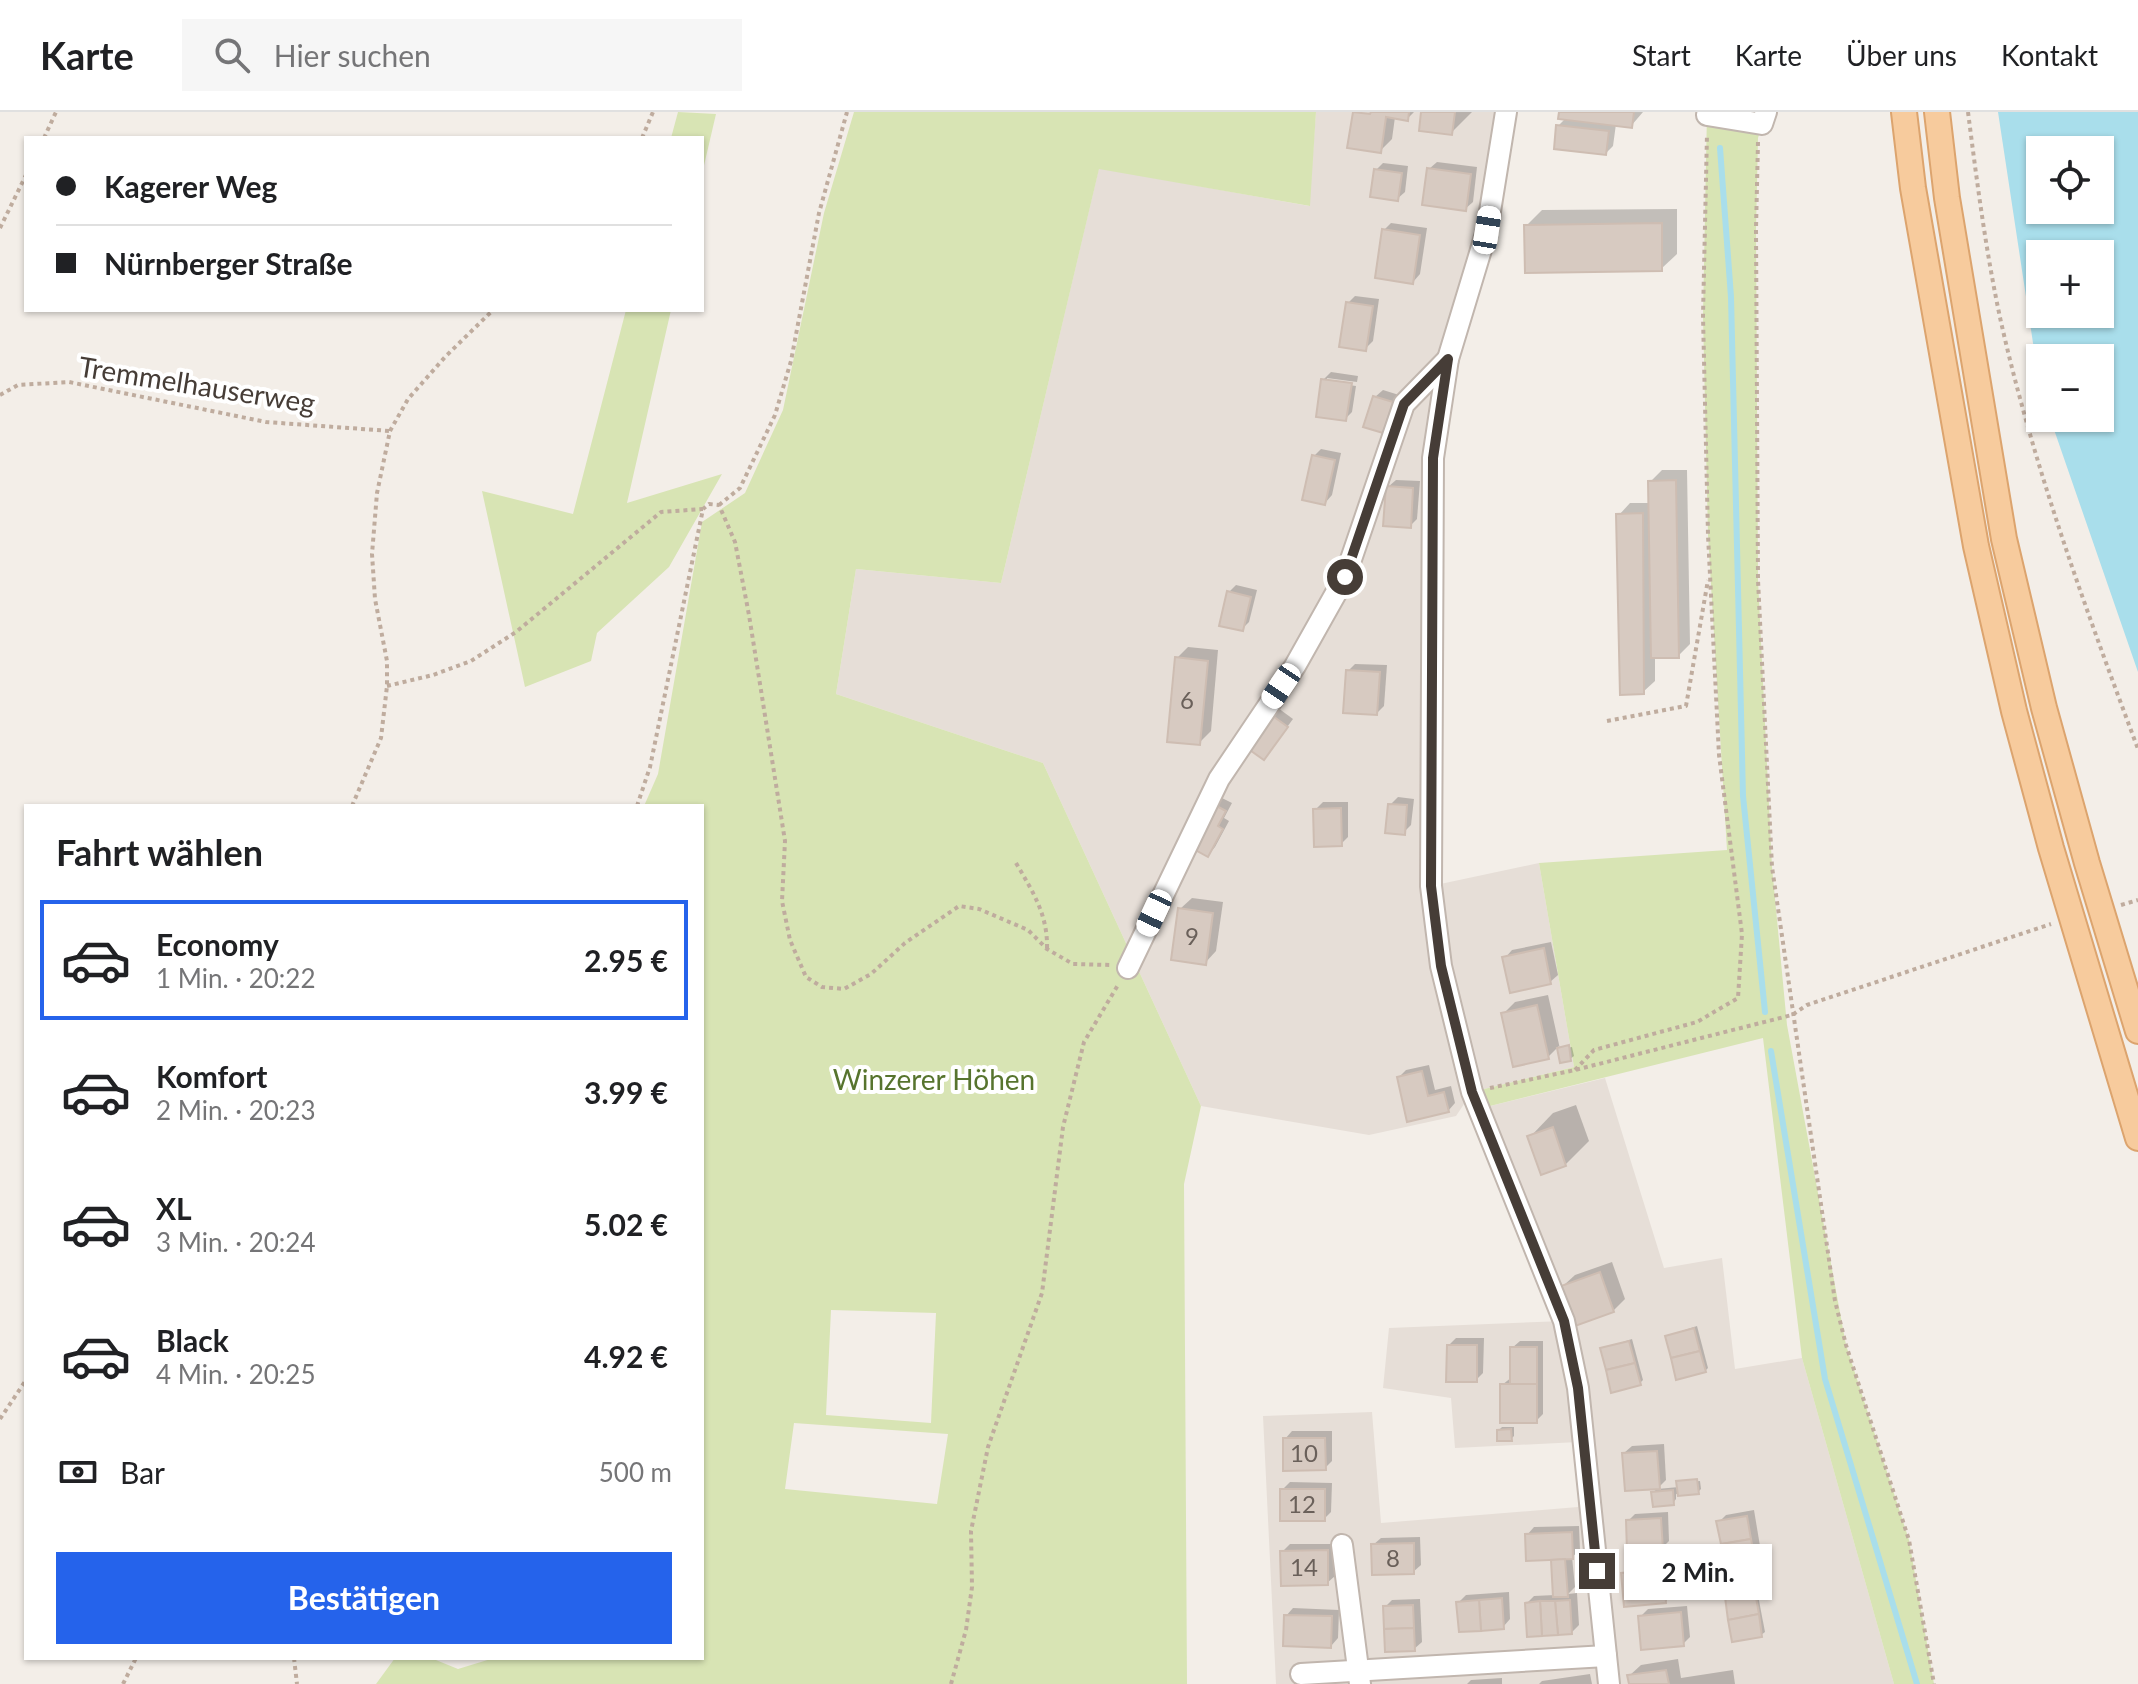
<!DOCTYPE html>
<html lang="de">
<head>
<meta charset="utf-8">
<style>
  :root { --surface:#fff; --page:#f6f6f6; --text:#202124; --muted:#757577; --line:#e0e0e0; --accent:#2563eb }
  body { margin:0; font-family:Lato,sans-serif; background:var(--page); color:var(--text); height:100vh; display:flex; flex-direction:column; font-size:30px; white-space:nowrap }
  * { box-sizing:border-box; margin:0 }
  p { font-size:26px; color:var(--muted) }
  .icon { flex:none; width:44px; height:44px; fill:none; stroke:currentColor; stroke-width:2; stroke-linecap:round; stroke-linejoin:round }
  .map { position:relative; flex:1; overflow:hidden }
  .sheet { position:absolute; left:24px; top:692px; width:680px; height:856px; display:flex; flex-direction:column; background:var(--surface); border-radius:0px; box-shadow:0 2px 6px #0004 }
  .sheet>* { flex:none }
  .banner { position:absolute; left:24px; top:24px; width:680px; height:176px; border-radius:0px; box-shadow:0 2px 6px #0004; display:grid; align-content:center; height:176px; padding:0 32px; background:var(--surface) }
  .buttons { position:absolute; left:2026px; top:24px; display:grid; gap:16px }
  .buttons a { display:grid; place-items:center; width:88px; height:88px; border-radius:0px; background:var(--surface); box-shadow:0 2px 6px #0004; font-size:40px }
  .end { position:absolute; width:36px; height:36px; margin:-18px; border:10px solid #463d37; background:#fff; box-shadow:0 0 0 4px #fff }
  .from { border-radius:50% }
  .bubble { position:absolute; height:56px; border-radius:0px; background:var(--surface); box-shadow:0 2px 6px #0004; font-size:26px; font-weight:700; line-height:56px; text-align:center }
  .car { position:absolute; width:24px; height:48px; margin:-24px -12px; border-radius:10px; box-shadow:0 0 6px 2px #0007; background:linear-gradient(#fff 24%,#345 0 40%,#fff 0 76%,#345 0 86%,#fff 0) }
  .banner b { display:flex; align-items:center; gap:28px; height:76px; font-size:30px }
  .banner b+b { border-top:2px solid var(--line) }
  .banner i { width:20px; height:20px; background:var(--text) }
  ul { padding:0; list-style:none }
  li { display:flex; align-items:center; gap:24px; height:120px; margin:0 16px 12px; padding:0 16px; border:4px solid transparent; border-radius:0px }
  li div { flex:1 }
  li b { display:block; font-size:30px }
  li em { font-style:normal; font-weight:700 }
  li.selected { border-color:var(--accent) }
  li>.icon { width:72px; height:72px; stroke-width:1.5 }
  h2 { padding:0 32px; font-size:36px; line-height:96px }
  .pay { display:flex; align-items:center; gap:20px; height:88px; padding:0 32px; font-size:30px }
  .pay p { margin-inline-start:auto }
  .action { display:flex; gap:16px; margin-top:auto; padding:16px 32px }
  .action a { flex:1; height:92px; border-radius:0px; background:var(--accent); color:#fff; font-size:32px; font-weight:700; line-height:92px; text-align:center }
  header { display:flex; align-items:center; gap:48px; box-sizing:border-box; height:112px; padding:0 40px; background:var(--surface); border-bottom:2px solid var(--line) }
  header strong { font-size:38px }
  nav { display:flex; gap:44px; margin-inline-start:auto; font-size:28px }
  .search { width:560px; height:72px; background:var(--page); display:flex; align-items:center; gap:20px; box-sizing:border-box; padding:0 28px; border-radius:0px; color:var(--muted); font-size:30px }
  .map>svg:first-child { display:block }
  .residential { fill:#e6ded7 }
  .green { fill:#d8e4b4; fill-rule:evenodd }
  .water { fill:#a9deeb; fill-rule:evenodd }
  .shadow { fill:#0003 }
  .lines { fill:none; stroke-linecap:round; stroke-linejoin:round }
  .stream { stroke:#a9deeb; stroke-width:6 }
  .building { fill:#d7cac1; stroke:#cebdb2; stroke-width:2 }
  .minor-casing { stroke:#c1b6ae; stroke-width:24 }
  .major-casing { stroke:#dca46e; stroke-width:28 }
  .path { stroke:#bfac9e; stroke-width:4; stroke-dasharray:4 4; stroke-linecap:butt }
  .minor { stroke:#fff; stroke-width:20 }
  .major { stroke:#f7cb9d; stroke-width:24 }
  .route { stroke:#463d37; stroke-width:10 }
  .labels { text-anchor:middle; stroke-width:8; stroke-linejoin:round; paint-order:stroke }
  .number-label { font-size:24px; fill:#6a605a }
  .street-label { font-size:28px; fill:#463d37; stroke:#fff }
  .park-label { font-size:28px; fill:#57742e; stroke:#fff }
</style>
</head>
<body>
<header>
<strong>Karte</strong>
<div class="search"><svg class="icon" aria-label="search" viewBox="0 0 24 24"><circle cx="10" cy="10" r="6"/><path d="M15 15l6 6"/></svg>Hier suchen</div>
<nav><a>Start</a><a>Karte</a><a>Über uns</a><a>Kontakt</a></nav>
</header>
<div class="map">
<svg width="2138" height="1572" viewBox="0 0 2138 1572">
  <rect width="100%" height="100%" fill="#f3eee8"/>
  <g class="residential">
    <polygon points="1316,0 1506,0 1433,346 1431,774 1539,751 1574,955 1472,980 1456,1004 1369,1023 1201,994 1043,651 836,582 856,457 1001,471 1099,56 1309,94"/>
    <polygon points="1605,966 1664,1156 1722,1146 1735,1257 1802,1246 1894,1572 1276,1572 1263,1304 1372,1300 1381,1411 1578,1395 1578,1330 1455,1336 1451,1286 1383,1276 1389,1216 1564,1209 1478,997"/>
  </g>
  <g class="green">
    <polygon points="678,0 716,2 702,62 702,26 671,26"/>
    <path d="M854 0H1316L1310 94 1099 57 1001 471 856 457 836 582 1043 651 1201 994 1184 1072 1187 1572H376L395 1546H431L458 1557 494 1546H702V694H644L658 662 702 410 745 381 783 298 824 101ZM831 1198 936 1201 931 1311 826 1303ZM794 1311 948 1322 937 1392 785 1377Z"/>
    <polygon points="1707,0 1766,0 1758,26 1756,117 1758,468 1772,755 1787,913 1846,1233 1909,1428 1934,1572 1894,1572 1802,1246 1763,926 1478,997 1472,980 1574,955 1539,751 1727,738 1708,423 1703,204"/>
    <polygon points="626,198 671,198 627,391 722,362 669,455 597,521 591,549 525,575 482,379 573,402"/>
  </g>
  <path class="water" d="M1998 0H2138V560L2050 306H2100V246H2040V277ZM2040 38H2100V98H2040ZM2040 142H2100V202H2040Z"/>
  <g class="shadow">
    <polygon points="1414,0 1407,7 1395,5 1392,27 1380,39 1355,1"/>
    <polygon points="1424,0 1472,0 1451,21"/>
    <polygon points="1561,0 1643,0 1631,14 1616,12 1613,34 1606,41 1558,14 1566,6"/>
    <polygon points="1437,50 1477,55 1473,90 1465,97 1429,57"/>
    <polygon points="1383,51 1408,54 1405,80 1397,87 1376,58"/>
    <polygon points="1677,97 1677,142 1661,157 1526,114 1542,98"/>
    <polygon points="1391,111 1427,116 1420,162 1413,170 1384,118"/>
    <polygon points="1355,184 1379,187 1373,229 1366,236 1348,191"/>
    <polygon points="1331,260 1358,264 1357,270 1327,266 1327,270 1356,274 1352,300 1345,307 1323,268"/>
    <polygon points="1383,278 1399,283 1390,312 1382,319 1375,285"/>
    <polygon points="1321,337 1341,341 1332,383 1325,391 1314,344"/>
    <polygon points="1662,358 1687,358 1690,532 1678,544 1655,544 1655,569 1643,580 1619,403 1630,391 1651,391 1650,370"/>
    <polygon points="1396,368 1420,369 1417,407 1410,414 1388,375"/>
    <polygon points="1236,473 1257,478 1249,510 1242,517 1229,480"/>
    <polygon points="1188,535 1218,538 1211,619 1199,631 1177,546"/>
    <polygon points="1355,552 1387,553 1384,594 1377,601 1348,559"/>
    <polygon points="1278,596 1293,607 1264,646 1250,635"/>
    <polygon points="1398,685 1414,687 1411,713 1404,720 1390,693"/>
    <polygon points="1222,686 1232,691 1224,706 1229,709 1215,735 1208,743 1214,693"/>
    <polygon points="1323,690 1348,690 1348,725 1341,732 1315,698"/>
    <polygon points="1192,786 1223,790 1216,839 1205,851 1180,797"/>
    <polygon points="1551,830 1558,863 1550,870 1505,846 1512,838"/>
    <polygon points="1548,883 1560,937 1572,935 1574,944 1570,947 1562,948 1559,934 1548,945 1503,902 1515,890"/>
    <polygon points="1429,953 1435,978 1451,974 1455,991 1448,999 1399,965 1406,958"/>
    <polygon points="1576,993 1589,1029 1565,1053 1530,1025 1553,1001"/>
    <polygon points="1612,1150 1625,1187 1613,1199 1563,1174 1575,1163"/>
    <polygon points="1697,1214 1708,1256 1705,1259 1667,1224"/>
    <polygon points="1456,1226 1484,1226 1483,1261 1476,1268 1449,1233"/>
    <polygon points="1632,1227 1643,1268 1640,1271 1602,1237"/>
    <polygon points="1520,1229 1543,1229 1543,1302 1536,1309 1502,1273 1512,1265 1512,1236"/>
    <polygon points="1502,1315 1514,1315 1514,1324 1511,1327 1499,1318"/>
    <polygon points="1292,1319 1332,1319 1332,1349 1325,1356 1285,1327"/>
    <polygon points="1664,1332 1666,1368 1659,1375 1624,1341 1632,1334"/>
    <polygon points="1700,1369 1701,1377 1698,1380 1676,1382 1676,1387 1673,1391 1653,1380 1657,1377 1679,1375 1679,1371"/>
    <polygon points="1290,1370 1332,1371 1331,1400 1324,1407 1282,1378"/>
    <polygon points="1754,1398 1761,1440 1754,1448 1719,1410 1726,1403"/>
    <polygon points="1668,1400 1669,1429 1662,1436 1628,1409 1635,1402"/>
    <polygon points="1579,1414 1580,1438 1572,1445 1575,1475 1568,1482 1577,1481 1579,1513 1572,1520 1527,1491 1534,1484 1555,1483 1553,1446 1527,1423 1534,1415"/>
    <polygon points="1420,1425 1421,1453 1413,1460 1373,1433 1381,1426"/>
    <polygon points="1290,1432 1334,1432 1335,1464 1327,1471 1282,1440"/>
    <polygon points="1670,1450 1673,1482 1666,1489 1623,1462 1631,1454"/>
    <polygon points="1715,1467 1715,1477 1712,1480 1692,1471 1695,1468"/>
    <polygon points="1757,1478 1765,1520 1761,1523 1727,1486 1730,1483"/>
    <polygon points="1509,1480 1510,1507 1503,1515 1458,1491 1466,1483"/>
    <polygon points="1420,1487 1422,1530 1414,1537 1385,1495 1392,1488"/>
    <polygon points="1687,1494 1690,1525 1683,1532 1640,1505 1648,1497"/>
    <polygon points="1293,1496 1339,1498 1338,1526 1331,1534 1286,1504"/>
    <polygon points="1678,1547 1681,1566 1733,1558 1735,1572 1631,1572 1629,1564 1641,1553"/>
    <polygon points="1590,1562 1592,1572 1539,1572 1542,1569"/>
    <polygon points="1502,1566 1502,1572 1467,1572 1471,1568"/>
  </g>
  <g class="lines">
    <g class="stream">
      <polyline points="1720,36 1731,185 1743,684 1765,900"/>
      <polyline points="1771,939 1825,1267 1917,1572"/>
    </g>
  </g>
  <g class="building">
    <polygon points="1353,0 1370,2 1371,0 1409,0 1408,9 1386,5 1381,41 1347,36"/>
    <polygon points="1421,0 1455,0 1452,23 1419,19"/>
    <polygon points="1559,0 1634,0 1632,16 1558,7"/>
    <polygon points="1556,13 1609,19 1606,43 1554,37"/>
    <polygon points="1427,56 1471,62 1466,99 1422,93"/>
    <polygon points="1374,57 1402,61 1398,89 1370,85"/>
    <polygon points="1662,111 1662,159 1525,161 1524,113"/>
    <polygon points="1382,117 1420,123 1413,172 1375,166"/>
    <polygon points="1346,190 1373,194 1366,239 1339,235"/>
    <polygon points="1321,267 1352,271 1346,309 1316,305"/>
    <polygon points="1373,284 1393,290 1383,321 1363,315"/>
    <polygon points="1312,343 1335,348 1325,393 1302,388"/>
    <polygon points="1676,368 1679,546 1651,546 1648,369"/>
    <polygon points="1386,374 1413,376 1411,416 1383,414"/>
    <polygon points="1643,401 1644,582 1620,583 1616,402"/>
    <polygon points="1227,479 1251,485 1243,519 1219,514"/>
    <polygon points="1175,545 1208,549 1200,633 1167,630"/>
    <polygon points="1346,558 1380,560 1377,603 1343,601"/>
    <polygon points="1270,602 1288,615 1264,648 1247,636"/>
    <polygon points="1213,692 1226,699 1218,714 1223,717 1208,745 1190,735"/>
    <polygon points="1388,692 1407,693 1405,723 1385,721"/>
    <polygon points="1341,696 1342,734 1314,735 1313,697"/>
    <polygon points="1178,796 1213,801 1206,853 1171,848"/>
    <polygon points="1544,836 1551,872 1510,881 1502,845"/>
    <polygon points="1537,893 1549,947 1513,955 1501,901"/>
    <polygon points="1569,933 1571,949 1560,951 1557,936"/>
    <polygon points="1422,959 1428,984 1444,980 1449,1000 1407,1010 1397,965"/>
    <polygon points="1553,1015 1566,1054 1541,1063 1527,1024"/>
    <polygon points="1600,1160 1614,1200 1575,1214 1561,1174"/>
    <polygon points="1694,1216 1700,1239 1671,1246 1665,1224"/>
    <polygon points="1629,1229 1635,1251 1606,1258 1600,1236"/>
    <polygon points="1447,1233 1477,1233 1477,1270 1446,1270"/>
    <rect x="1510" y="1235" width="27" height="37"/>
    <polygon points="1700,1239 1706,1260 1676,1268 1671,1246"/>
    <polygon points="1635,1251 1641,1273 1611,1281 1606,1258"/>
    <rect x="1500" y="1272" width="37" height="39"/>
    <polygon points="1511,1317 1512,1329 1497,1329 1497,1318"/>
    <polygon points="1283,1326 1325,1326 1326,1358 1283,1359"/>
    <polygon points="1657,1339 1660,1377 1625,1379 1622,1341"/>
    <polygon points="1697,1367 1699,1382 1678,1384 1676,1369"/>
    <rect x="1280" y="1377" width="45" height="32"/>
    <polygon points="1673,1378 1674,1393 1653,1395 1651,1380"/>
    <polygon points="1747,1404 1751,1427 1721,1432 1716,1409"/>
    <polygon points="1661,1406 1663,1438 1627,1440 1626,1408"/>
    <polygon points="1572,1420 1573,1447 1526,1449 1525,1422"/>
    <polygon points="1751,1427 1755,1449 1724,1455 1721,1432"/>
    <polygon points="1414,1431 1414,1462 1372,1463 1371,1432"/>
    <polygon points="1328,1438 1328,1473 1281,1474 1280,1439"/>
    <polygon points="1565,1447 1568,1485 1553,1485 1551,1448"/>
    <polygon points="1663,1457 1666,1491 1624,1495 1621,1461"/>
    <polygon points="1690,1470 1713,1470 1713,1482 1691,1483"/>
    <polygon points="1755,1480 1759,1502 1728,1508 1725,1485"/>
    <polygon points="1502,1486 1504,1517 1481,1519 1479,1488"/>
    <polygon points="1479,1488 1481,1519 1459,1520 1456,1490"/>
    <polygon points="1570,1488 1572,1522 1558,1523 1555,1489"/>
    <polygon points="1540,1489 1555,1489 1558,1523 1542,1524"/>
    <polygon points="1540,1489 1542,1524 1527,1525 1525,1491"/>
    <polygon points="1413,1493 1414,1516 1384,1517 1383,1494"/>
    <polygon points="1681,1500 1684,1534 1641,1538 1638,1504"/>
    <polygon points="1759,1502 1762,1525 1732,1530 1728,1508"/>
    <polygon points="1284,1503 1332,1504 1331,1536 1283,1534"/>
    <polygon points="1414,1516 1415,1539 1385,1540 1384,1517"/>
    <polygon points="1666,1558 1669,1572 1629,1572 1627,1563"/>
  </g>
  <g class="lines">
    <g class="minor-casing">
      <g id="minor">
        <polyline points="1506,0 1487,118 1448,247 1433,346 1431,774 1441,854 1472,980 1564,1209 1578,1276 1609,1572"/>
        <polyline points="1707,3 1762,12 1766,0"/>
        <polyline points="1128,856 1219,667 1295,554 1345,465 1404,292 1448,247"/>
        <polyline points="1342,1433 1360,1572"/>
        <polyline points="1301,1562 1606,1544"/>
      </g>
    </g>
    <g class="major-casing">
      <g id="major">
        <polyline points="1904,0 1913,76 1976,434 2014,599 2051,736 2138,1026"/>
        <polyline points="1937,0 1947,86 2004,427 2044,596 2087,751 2138,919"/>
      </g>
    </g>
    <g class="path">
      <path d="M1968 0C1977 70 1986 141 2001 210 2034 356 2086 498 2138 637"/>
      <polyline points="44,26 56,0"/>
      <polyline points="642,26 653,0"/>
      <polyline points="1758,30 1756,117 1758,468 1772,755 1835,1189 1846,1233 1909,1428 1934,1572"/>
      <polyline points="0,116 26,63"/>
      <polyline points="0,283 18,273 69,270 266,310 390,319"/>
      <polyline points="719,393 740,376 775,303 791,249 819,101 847,0"/>
      <polyline points="387,574 433,563 471,549 516,520 661,400 703,397"/>
      <polyline points="1607,609 1686,594 1708,468"/>
      <polyline points="352,694 381,626 387,574 387,549 375,487 372,442 377,381 390,319 408,287 445,245 493,198"/>
      <polyline points="637,694 650,655 703,397 709,392 719,393 735,430 749,503 785,729 782,789 790,828 806,865 822,875 844,877 871,862 905,831 959,794 979,797 1028,818 1047,837 1073,852 1110,853"/>
      <path d="M1016 751C1033 780 1048 803 1047 837"/>
      <polyline points="2121,793 2138,788"/>
      <polyline points="1575,958 1594,938 1697,910 1738,886 1742,822 1719,643 1708,423 1703,204 1707,22"/>
      <polyline points="1490,976 1575,958 1792,903 1807,893 2051,812"/>
      <polyline points="0,1307 26,1268"/>
      <polyline points="294,1546 297,1572"/>
      <polyline points="123,1572 136,1546"/>
      <polyline points="951,1572 966,1518 972,1475 971,1419 988,1335 1042,1181 1063,1015 1084,930 1118,873"/>
    </g>
    <use href="#minor" class="minor"/>
    <use href="#major" class="major"/>
  </g>
  <g class="lines">
    <polyline class="route" points="1345,465 1404,292 1448,247 1433,346 1431,774 1441,854 1472,980 1564,1209 1578,1276 1597,1459"/>
  </g>
  <g class="labels">
    <g class="number-label">
      <text x="1187" y="597">6</text>
      <text x="1192" y="833">9</text>
      <text x="1304" y="1350">10</text>
      <text x="1302" y="1401">12</text>
      <text x="1393" y="1455">8</text>
      <text x="1304" y="1464">14</text>
    </g>
    <g class="street-label">
      <text transform="translate(197 273) rotate(9)" y="10">Tremmelhauserweg</text>
    </g>
    <g class="park-label">
      <text x="934" y="978">Winzerer Höhen</text>
    </g>
  </g>
</svg>
<div class="buttons">
<a><svg class="icon" aria-label="locate" viewBox="0 0 24 24"><circle cx="12" cy="12" r="6"/><path d="M12 2v4M12 18v4M2 12h4M18 12h4"/></svg></a>
<a>+</a>
<a>−</a>
</div>
<i class="end from" style="left:1345px;top:465px"></i>
<i class="end" style="left:1597px;top:1459px"></i>
<div class="bubble" style="left:1624px;top:1432px;width:148px">2 Min.</div>
<i class="car" style="left:1487px;top:118px;rotate:9deg"></i>
<i class="car" style="left:1281px;top:574px;rotate:214deg"></i>
<i class="car" style="left:1154px;top:801px;rotate:205deg"></i>
<div class="banner">
<b><i class="from"></i>Kagerer Weg</b>
<b><i></i>Nürnberger Straße</b>
</div>
<section class="sheet">
<h2>Fahrt wählen</h2>
<ul>
<li class="selected"><svg class="icon" aria-label="car" viewBox="0 0 24 24"><path d="M5 17H2v-5l4-1 3-4h7l3 4 3 1v5h-3M9 17h6M6 11h13"/><circle cx="7" cy="17" r="2"/><circle cx="17" cy="17" r="2"/></svg><div><b>Economy</b><p>1 Min. · 20:22</p></div><em>2.95 €</em></li>
<li><svg class="icon" aria-label="car" viewBox="0 0 24 24"><path d="M5 17H2v-5l4-1 3-4h7l3 4 3 1v5h-3M9 17h6M6 11h13"/><circle cx="7" cy="17" r="2"/><circle cx="17" cy="17" r="2"/></svg><div><b>Komfort</b><p>2 Min. · 20:23</p></div><em>3.99 €</em></li>
<li><svg class="icon" aria-label="car" viewBox="0 0 24 24"><path d="M5 17H2v-5l4-1 3-4h7l3 4 3 1v5h-3M9 17h6M6 11h13"/><circle cx="7" cy="17" r="2"/><circle cx="17" cy="17" r="2"/></svg><div><b>XL</b><p>3 Min. · 20:24</p></div><em>5.02 €</em></li>
<li><svg class="icon" aria-label="car" viewBox="0 0 24 24"><path d="M5 17H2v-5l4-1 3-4h7l3 4 3 1v5h-3M9 17h6M6 11h13"/><circle cx="7" cy="17" r="2"/><circle cx="17" cy="17" r="2"/></svg><div><b>Black</b><p>4 Min. · 20:25</p></div><em>4.92 €</em></li>
</ul>
<div class="pay"><svg class="icon" aria-label="cash" viewBox="0 0 24 24"><path d="M3 7h18v10H3z"/><circle cx="12" cy="12" r="2"/></svg>Bar<p>500 m</p></div>
<div class="action"><a>Bestätigen</a></div>
</section>
</div>
</body>
</html>
